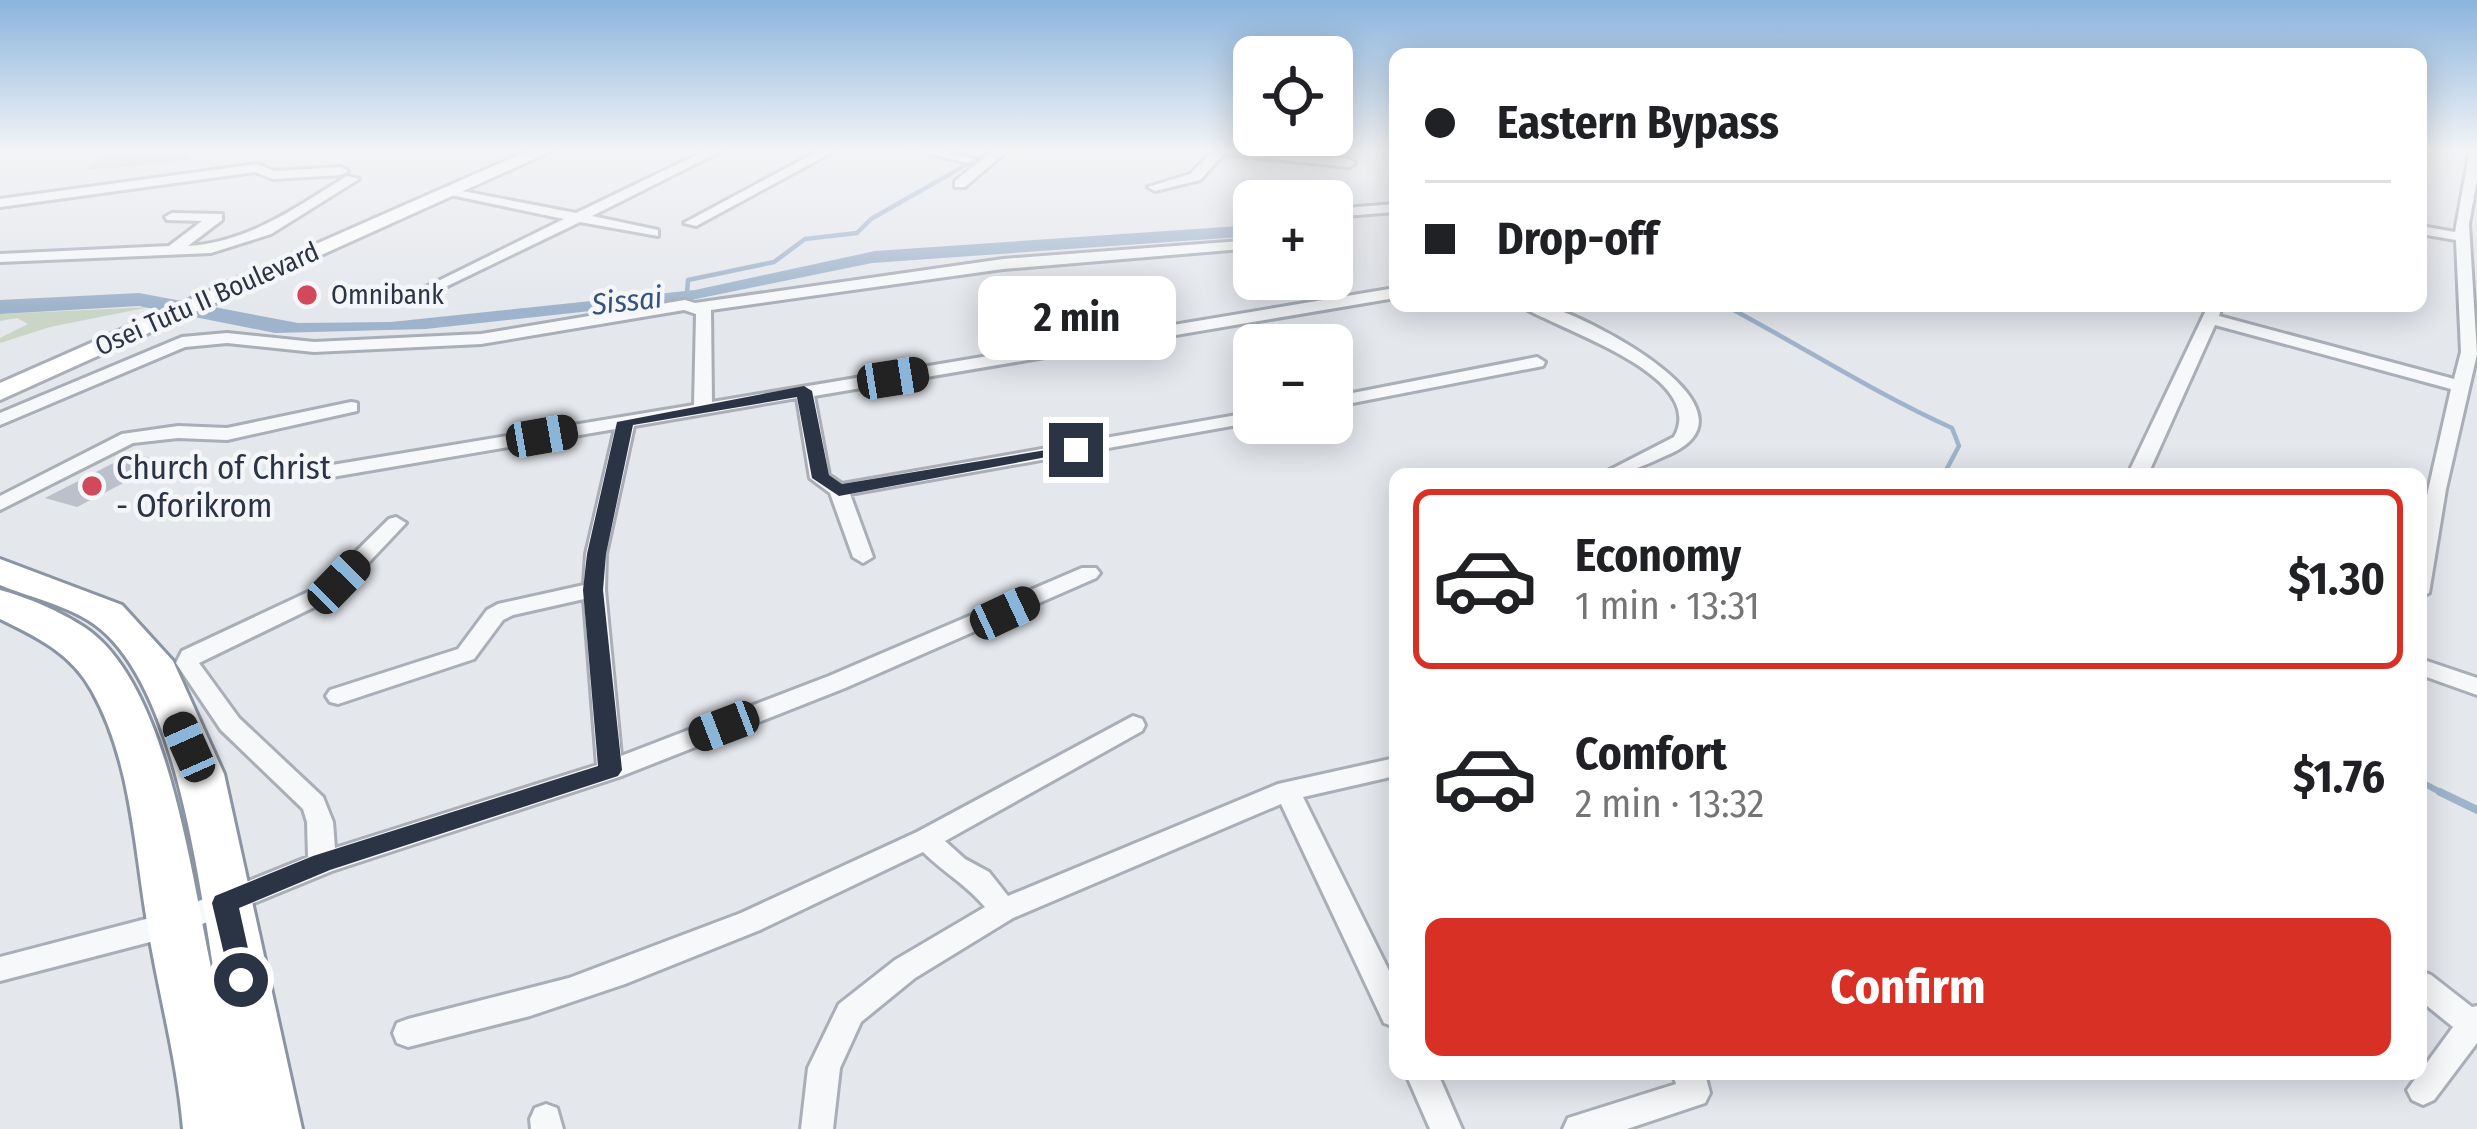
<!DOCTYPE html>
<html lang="en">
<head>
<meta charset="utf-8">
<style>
  :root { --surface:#fff; --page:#f2f2f2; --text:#202124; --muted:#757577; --line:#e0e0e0; --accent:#d93025 }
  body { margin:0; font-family:"Fira Sans Condensed",sans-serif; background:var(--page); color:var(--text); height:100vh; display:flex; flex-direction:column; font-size:45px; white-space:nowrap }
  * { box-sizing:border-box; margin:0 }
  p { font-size:39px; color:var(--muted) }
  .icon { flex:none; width:66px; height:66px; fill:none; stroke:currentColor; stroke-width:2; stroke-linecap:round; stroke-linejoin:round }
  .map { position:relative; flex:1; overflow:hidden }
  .sheet { position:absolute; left:1389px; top:468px; width:1038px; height:612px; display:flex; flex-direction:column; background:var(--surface); border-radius:18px; box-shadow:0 6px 30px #0003 }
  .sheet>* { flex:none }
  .banner { position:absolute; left:1389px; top:48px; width:1038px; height:264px; border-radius:18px; box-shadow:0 6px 30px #0003; display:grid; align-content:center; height:264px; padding:0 36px; background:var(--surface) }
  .buttons { position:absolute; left:1233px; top:36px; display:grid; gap:24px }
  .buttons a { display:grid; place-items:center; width:120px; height:120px; border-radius:18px; background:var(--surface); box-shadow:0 6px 30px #0003; font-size:60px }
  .end { position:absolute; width:54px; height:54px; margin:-27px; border:15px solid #2b3445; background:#fff; box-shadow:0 0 0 6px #fff }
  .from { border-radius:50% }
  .bubble { position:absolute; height:84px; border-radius:18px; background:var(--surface); box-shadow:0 6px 30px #0003; font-size:39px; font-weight:700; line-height:84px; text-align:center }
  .car { position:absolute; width:36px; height:72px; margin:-36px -18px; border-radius:15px; box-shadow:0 0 9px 3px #0007; background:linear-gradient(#222 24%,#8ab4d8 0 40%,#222 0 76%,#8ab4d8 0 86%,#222 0) }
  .banner b { display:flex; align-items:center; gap:42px; height:114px; font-size:45px }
  .banner b+b { border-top:3px solid var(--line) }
  .banner i { width:30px; height:30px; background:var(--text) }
  ul { padding:21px 0 0; list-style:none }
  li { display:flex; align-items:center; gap:36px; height:180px; margin:0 24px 18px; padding:0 12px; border:6px solid transparent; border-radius:18px }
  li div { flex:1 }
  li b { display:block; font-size:45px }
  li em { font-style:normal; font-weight:700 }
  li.current { border-color:var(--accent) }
  li>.icon { width:108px; height:108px; stroke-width:1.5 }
  .primary-button { display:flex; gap:24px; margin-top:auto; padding:24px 36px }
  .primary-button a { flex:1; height:138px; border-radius:18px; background:var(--accent); color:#fff; font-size:48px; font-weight:700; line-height:138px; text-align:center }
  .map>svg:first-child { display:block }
  .green { fill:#c9d6c5 }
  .water { fill:#9fb4cc }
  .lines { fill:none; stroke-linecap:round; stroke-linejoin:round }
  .stream-far2 { stroke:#9fb4cc; stroke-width:4.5 }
  .stream-far1 { stroke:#9fb4cc; stroke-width:6 }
  .stream { stroke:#9fb4cc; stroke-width:8 }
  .building { fill:#bbc0ca }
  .street-casing { stroke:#a9aeb7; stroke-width:6 }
  .secondary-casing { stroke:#a9aeb7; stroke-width:6 }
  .highway-casing { stroke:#8b94a3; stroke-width:6 }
  .street { fill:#f7f8fa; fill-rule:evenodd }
  .secondary { fill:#fff; fill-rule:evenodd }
  .highway { fill:#fff; fill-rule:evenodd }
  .route { fill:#2b3445 }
  .poi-dot { fill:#d1495b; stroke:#f4f6f9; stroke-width:4.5 }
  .labels { text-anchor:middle; stroke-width:9; stroke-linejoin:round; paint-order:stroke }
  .far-poi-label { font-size:27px; fill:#2b3445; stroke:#f4f6f9; text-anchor:start }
  .far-street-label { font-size:27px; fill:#2b3445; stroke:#f4f6f9 }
  .far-water-label { font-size:30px; font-style:italic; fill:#34527a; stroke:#f4f6f9 }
  .poi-label { font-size:33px; fill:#2b3445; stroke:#f4f6f9; text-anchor:start }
</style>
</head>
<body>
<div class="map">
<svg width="2477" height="1129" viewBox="0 0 2477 1129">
  <rect width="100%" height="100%" fill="#e4e7ec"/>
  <g class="green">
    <polygon points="106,149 191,149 189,161 86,170"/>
    <polygon points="150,307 50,327 0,343 0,338 28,324 17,318 0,321 0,314"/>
  </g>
  <polygon class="water" points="1254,225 1254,236 872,263 691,300 426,329 275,333 139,306 0,314 0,300 139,293 298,323 391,322 695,290 875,251"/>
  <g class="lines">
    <g class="stream-far2">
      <polyline points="687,293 688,280 774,262 805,239 857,233 871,219 994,149"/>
      <path d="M1726 306C1802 346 1874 393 1952 428L1959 446 1944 474"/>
    </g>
    <polyline class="stream-far1" points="2421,782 2446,795"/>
    <polyline class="stream" points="2440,792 2477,810"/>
  </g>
  <polygon class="building" points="133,453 164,462 77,507 45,498"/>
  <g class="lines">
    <g class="street-casing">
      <g id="street">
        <polygon points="709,149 725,149 592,216 658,230 658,236 580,222 437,291 432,293 424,288 564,219 446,194 446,188 576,213"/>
        <polygon points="822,149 838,149 696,226 684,223"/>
        <polygon points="910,149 936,149 974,159 968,163"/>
        <polygon points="995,149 1009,149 965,187 955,187 955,181"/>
        <polygon points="1209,149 1252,149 1349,159 1355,163 1349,167 1224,154 1200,180 1155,191 1148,187 1190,174 1212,152"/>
        <polygon points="2470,149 2477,149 2477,179 2469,224 2477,354 2446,489 2429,593 2421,595 2421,522 2451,389 2215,325 2148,474 2128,474 2208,306 2222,306 2219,316 2454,379 2461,352 2456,240 2421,234 2421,226 2455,232"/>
        <polygon points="257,164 275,171 341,167 348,171 341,175 273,179 255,172 0,207 0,199"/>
        <path d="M347 176 359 179 271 234 211 253 0 262V254L169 246 202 221 167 220 165 217 172 213 222 214V220L188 246C248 243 298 206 347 176Z"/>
        <polygon points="1395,204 1395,212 1332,217 1332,209"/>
        <polygon points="1254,240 1254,248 1003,269 711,310 712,402 1395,288 1395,298 814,396 829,475 842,484 1254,412 1254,422 850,494 873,557 863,563 853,557 830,493 810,478 797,398 634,426 606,554 605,590 621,756 829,676 1082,568 1096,568 1100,573 1096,578 845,688 619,777 332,871 173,936 0,981 0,957 169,913 308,857 307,822 303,809 221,730 176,663 182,651 321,586 389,519 396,517 406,523 337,596 199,663 239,718 323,797 333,822 335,848 597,765 584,599 513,615 503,620 474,659 338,704 330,702 326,696 330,690 458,649 487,610 498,604 584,585 586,554 615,429 332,477 322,471 332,465 694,405 696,314 684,310 481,344 314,352 227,343 185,347 0,425 0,413 182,337 227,333 314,342 481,334 685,300 695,303 1003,259"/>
        <path d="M1521 306C1530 306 1540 305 1549 307 1590 318 1765 408 1672 453 1647 464 1630 474 1602 474L1674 437C1710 375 1556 329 1521 306Z"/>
        <polygon points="1537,357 1545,362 1543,366 1332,407 1332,397"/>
        <polygon points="351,402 357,403 357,411 227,440 178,438 133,443 0,510 0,496 122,434 178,426 227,428"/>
        <polygon points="2421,659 2477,678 2477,695 2421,675"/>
        <path d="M1133 716 1142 719 1145 725 1142 731 945 841 965 859 989 872 1008 896 1278 784 1395 758V776L1303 797 1395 983V1027L1384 1023 1281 804 1013 918 915 978 861 1022 840 1068 833 1129H801L808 1068 839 1004 895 960 985 907C967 885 943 872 923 852L760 930 625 984 530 1016 408 1047 397 1043 393 1033 397 1023 408 1019 569 978 741 913 917 832Z"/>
        <polygon points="2421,971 2431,975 2472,1007 2477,1006 2477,1043 2434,1100 2423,1105 2412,1100 2407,1090 2453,1027 2421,1001"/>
        <polygon points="1406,1074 1438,1074 1462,1129 1430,1129"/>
        <polygon points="1673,1074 1705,1074 1710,1093 1705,1103 1627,1129 1563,1129 1568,1118 1676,1084"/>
        <polygon points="546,1104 557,1108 563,1129 531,1129 530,1119 535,1108"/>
      </g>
    </g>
    <g class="secondary-casing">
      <polygon id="secondary" points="532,149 556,149 0,400 0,383"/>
    </g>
    <g class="highway-casing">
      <path id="highway" d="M0 559 122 605 173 661 224 774 302 1129H183C177 1058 158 992 147 922 134 844 131 761 92 691 71 653 37 637 0 619V590C27 597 61 612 84 627 175 687 193 902 219 1002 201 902 180 685 94 624 69 606 29 597 0 585Z"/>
    </g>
    <use href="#street" class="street"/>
    <use href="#secondary" class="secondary"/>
    <use href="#highway" class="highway"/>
  </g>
  <linearGradient id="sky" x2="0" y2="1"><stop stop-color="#8bb4dd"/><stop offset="0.49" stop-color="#f3f4f6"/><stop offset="1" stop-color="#f3f4f6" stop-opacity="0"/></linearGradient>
  <rect width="2477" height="307" fill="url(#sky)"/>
  <polygon class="route" points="804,386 812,391 829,475 842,484 1076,445 1084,450 839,496 812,478 797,397 633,425 606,554 603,590 622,770 618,776 330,870 239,908 255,980 251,988 232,988 212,903 215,896 313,856 598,766 583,590 587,554 617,422"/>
  <g class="poi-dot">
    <circle cx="307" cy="295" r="12"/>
    <circle cx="92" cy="486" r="12"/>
  </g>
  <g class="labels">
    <g class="far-poi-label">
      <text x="331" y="304">Omnibank</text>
    </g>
    <g class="far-street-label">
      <text transform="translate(207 299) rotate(-24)" y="9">Osei Tutu II Boulevard</text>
    </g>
    <g class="far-water-label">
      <text transform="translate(627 301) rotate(-6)" y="10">Sissai</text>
    </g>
    <g class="poi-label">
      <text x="116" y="479">Church of Christ<tspan x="116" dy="38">- Oforikrom</tspan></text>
    </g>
  </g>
</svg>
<div class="buttons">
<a><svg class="icon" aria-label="locate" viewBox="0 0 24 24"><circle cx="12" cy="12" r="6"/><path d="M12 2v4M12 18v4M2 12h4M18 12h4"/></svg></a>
<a>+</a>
<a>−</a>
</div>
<i class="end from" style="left:241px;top:980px"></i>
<i class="end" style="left:1076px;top:450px"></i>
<div class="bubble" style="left:978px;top:276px;width:198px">2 min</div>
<i class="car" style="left:893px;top:378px;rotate:81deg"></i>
<i class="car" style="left:542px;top:436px;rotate:80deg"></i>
<i class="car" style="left:339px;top:582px;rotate:44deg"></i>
<i class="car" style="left:1005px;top:613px;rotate:65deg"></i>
<i class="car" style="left:724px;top:726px;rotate:249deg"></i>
<i class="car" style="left:189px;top:747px;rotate:336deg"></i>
<div class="banner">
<b><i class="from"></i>Eastern Bypass</b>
<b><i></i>Drop-off</b>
</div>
<section class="sheet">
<ul>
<li class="current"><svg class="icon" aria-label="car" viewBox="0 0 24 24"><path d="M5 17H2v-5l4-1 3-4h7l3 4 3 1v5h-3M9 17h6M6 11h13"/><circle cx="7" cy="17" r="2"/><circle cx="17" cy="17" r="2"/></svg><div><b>Economy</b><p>1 min · 13:31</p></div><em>$1.30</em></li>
<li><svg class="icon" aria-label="car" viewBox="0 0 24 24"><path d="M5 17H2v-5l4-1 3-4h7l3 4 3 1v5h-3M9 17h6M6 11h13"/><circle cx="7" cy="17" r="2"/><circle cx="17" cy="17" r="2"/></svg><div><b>Comfort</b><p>2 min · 13:32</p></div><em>$1.76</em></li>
</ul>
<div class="primary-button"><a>Confirm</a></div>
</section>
</div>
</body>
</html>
